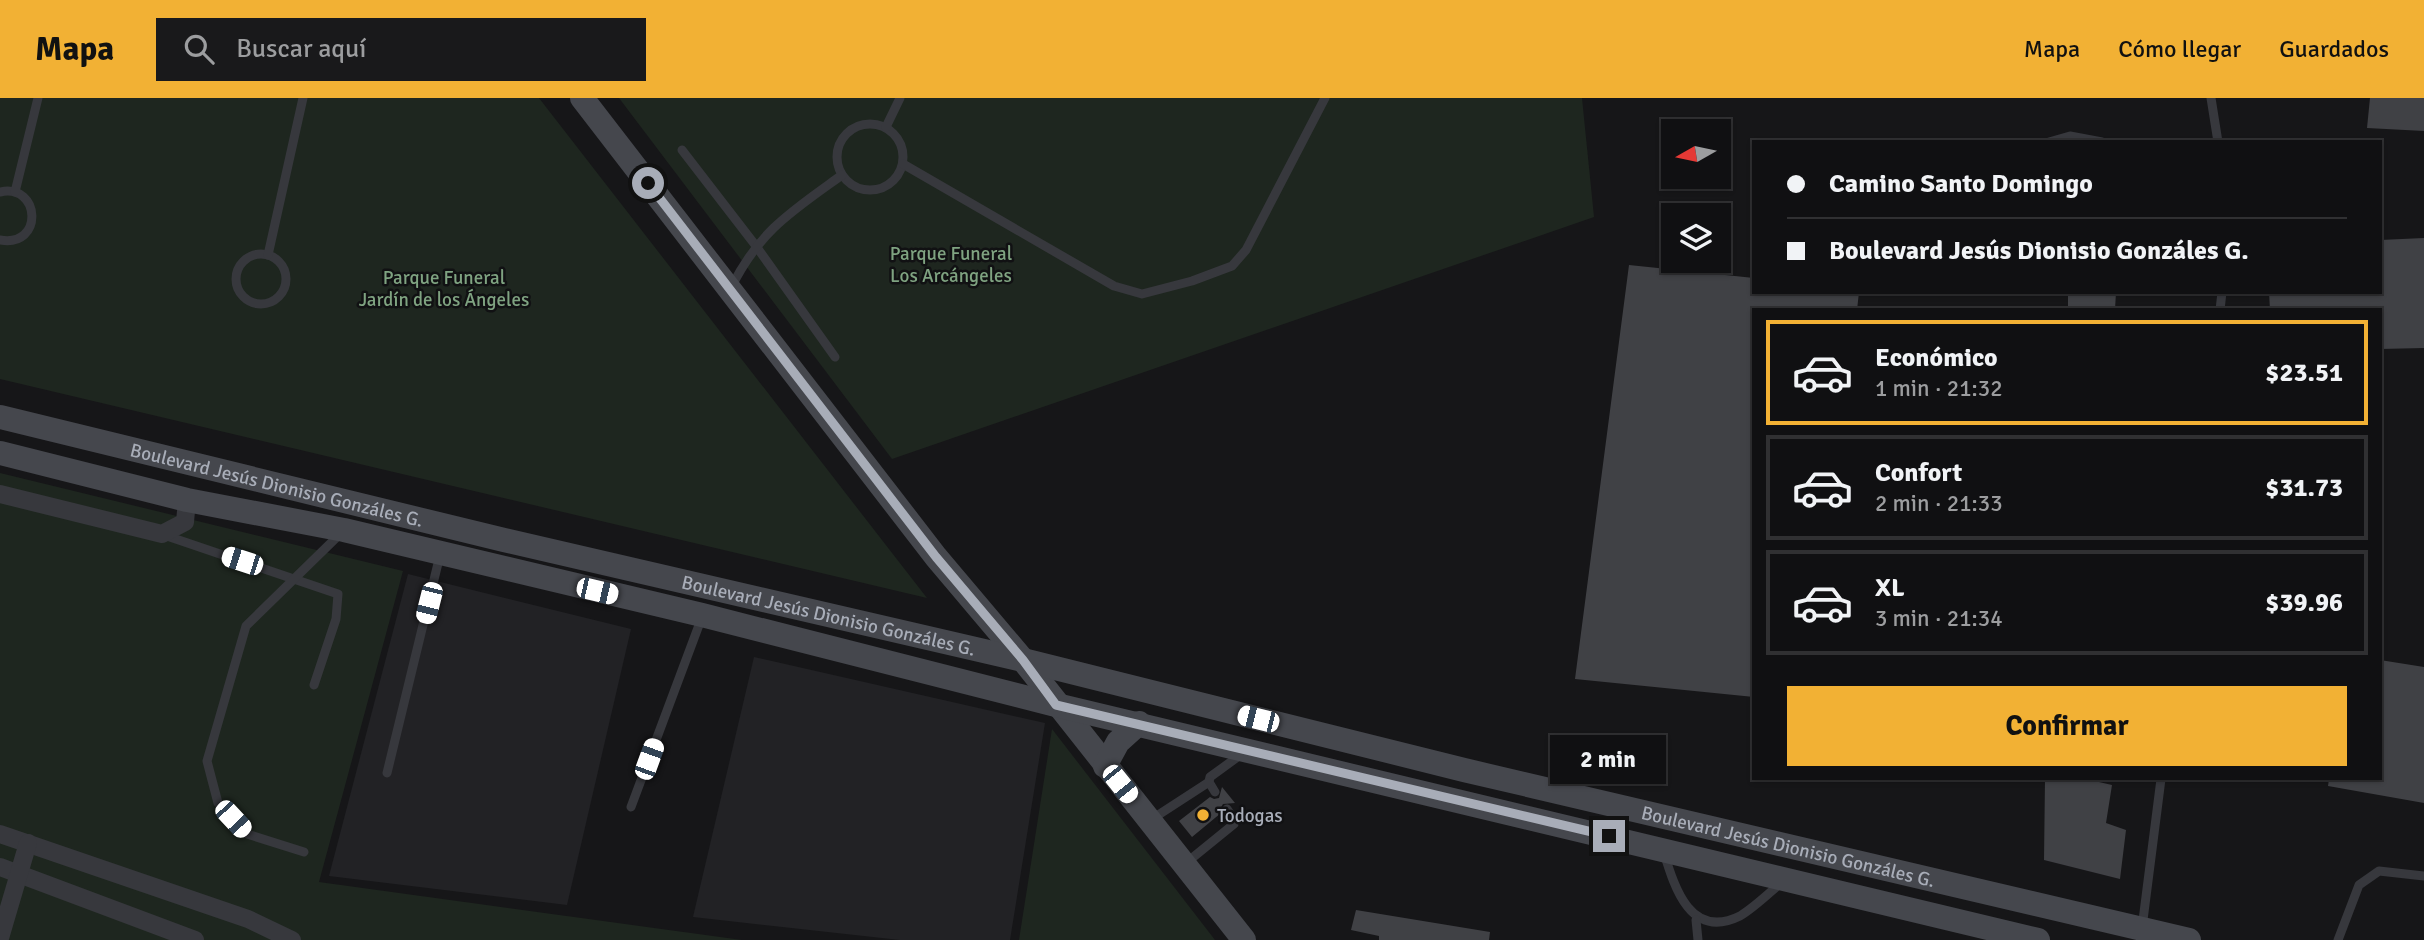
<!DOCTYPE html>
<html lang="es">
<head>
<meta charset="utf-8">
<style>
  :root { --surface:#101012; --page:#19191b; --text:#f1f3f6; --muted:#9c9d9f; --line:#303032; --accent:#f2b134 }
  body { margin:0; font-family:Signika,sans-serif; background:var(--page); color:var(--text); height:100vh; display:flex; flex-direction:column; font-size:26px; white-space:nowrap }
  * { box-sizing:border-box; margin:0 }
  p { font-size:23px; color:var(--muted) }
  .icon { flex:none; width:38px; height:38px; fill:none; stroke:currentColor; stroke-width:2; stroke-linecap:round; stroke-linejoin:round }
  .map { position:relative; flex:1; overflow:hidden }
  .drawer { position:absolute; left:1752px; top:210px; width:630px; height:472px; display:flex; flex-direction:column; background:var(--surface); border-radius:0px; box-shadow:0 2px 5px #0004,0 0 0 2px var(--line) }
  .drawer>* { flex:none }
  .guide { position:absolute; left:1752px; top:42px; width:630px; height:154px; border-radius:0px; box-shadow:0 2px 5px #0004,0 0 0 2px var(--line); display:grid; align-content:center; height:154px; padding:0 35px; background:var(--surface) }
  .needle { width:46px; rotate:261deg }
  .tools { position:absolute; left:1661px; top:21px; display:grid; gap:14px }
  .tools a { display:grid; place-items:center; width:70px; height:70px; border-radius:0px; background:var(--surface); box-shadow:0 2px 5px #0004,0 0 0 2px var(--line); font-size:35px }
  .end { position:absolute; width:32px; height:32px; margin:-16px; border:9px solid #a8adb8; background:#111; box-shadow:0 0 0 4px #111 }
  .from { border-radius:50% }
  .bubble { position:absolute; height:49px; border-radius:0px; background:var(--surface); box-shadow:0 2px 5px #0004,0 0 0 2px var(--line); font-size:23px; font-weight:700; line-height:49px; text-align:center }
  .car { position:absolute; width:21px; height:42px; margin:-21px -10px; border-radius:9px; box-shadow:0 0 5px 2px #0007; background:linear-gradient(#fff 24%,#345 0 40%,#fff 0 76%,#345 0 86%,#fff 0) }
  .guide b { display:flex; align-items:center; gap:24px; height:66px; font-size:26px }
  .guide b+b { border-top:2px solid var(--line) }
  .guide i { width:18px; height:18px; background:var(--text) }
  ul { padding:12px 0 0; list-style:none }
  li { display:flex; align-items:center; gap:21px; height:105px; margin:0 14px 10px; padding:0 21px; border:4px solid var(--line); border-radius:0px }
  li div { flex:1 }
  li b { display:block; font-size:26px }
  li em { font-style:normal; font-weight:700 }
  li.current { border-color:var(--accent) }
  li>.icon { width:63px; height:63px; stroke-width:1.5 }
  .cta { display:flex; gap:14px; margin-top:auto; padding:14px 35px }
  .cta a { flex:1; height:80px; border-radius:0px; background:var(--accent); color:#111; font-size:28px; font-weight:700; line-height:80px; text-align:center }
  header { display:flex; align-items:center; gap:42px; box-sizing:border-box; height:98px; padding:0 35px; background:var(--accent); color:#111 }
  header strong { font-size:33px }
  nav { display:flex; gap:38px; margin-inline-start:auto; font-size:24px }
  .search { width:490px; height:63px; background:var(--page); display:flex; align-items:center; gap:18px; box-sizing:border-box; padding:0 24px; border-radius:0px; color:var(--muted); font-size:26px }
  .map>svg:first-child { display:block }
  .built { fill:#222225 }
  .green { fill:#1e261f }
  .building { fill:#404145 }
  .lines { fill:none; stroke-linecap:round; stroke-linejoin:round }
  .lane { stroke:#37383d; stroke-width:9 }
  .street { stroke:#37383d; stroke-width:18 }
  .secondary { stroke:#45474d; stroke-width:24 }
  .route { stroke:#a8adb8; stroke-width:9 }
  .poi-dot { fill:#f2b134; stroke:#111113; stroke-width:2.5 }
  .labels { text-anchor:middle; stroke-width:5; stroke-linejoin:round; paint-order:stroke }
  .park-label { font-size:19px; fill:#7fa381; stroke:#111113 }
  .street-label { font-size:19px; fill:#a8adb8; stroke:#111113 }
  .poi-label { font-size:19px; fill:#a8adb8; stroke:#111113; text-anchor:start }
</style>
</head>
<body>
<header>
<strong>Mapa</strong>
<div class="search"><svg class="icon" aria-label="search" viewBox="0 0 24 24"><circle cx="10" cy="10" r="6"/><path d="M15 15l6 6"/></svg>Buscar aquí</div>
<nav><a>Mapa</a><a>Cómo llegar</a><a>Guardados</a></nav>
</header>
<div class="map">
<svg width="2424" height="842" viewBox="0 0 2424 842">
  <rect width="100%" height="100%" fill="#161618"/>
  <g class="built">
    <polygon points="408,476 631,531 567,807 329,778"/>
    <polygon points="754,559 1045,625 1010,842 900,842 693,819"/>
  </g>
  <g class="green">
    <polygon points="0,0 539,0 927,500 0,281"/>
    <polygon points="619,0 1582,0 1594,119 892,361"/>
    <polygon points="0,375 403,473 319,784 742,842 0,842"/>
    <polygon points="1052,631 1215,842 1019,842"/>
  </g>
  <g class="building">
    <polygon points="2370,0 2424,0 2424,33 2367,30"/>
    <polygon points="2424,140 2424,250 2380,251 2380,212 2270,212 2269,194 2380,194 2380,142"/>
    <polygon points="1629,167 1754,180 1754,194 1859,194 1857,212 1754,212 1754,599 1575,581"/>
    <polygon points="2068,194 2116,194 2115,212 2068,212"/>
    <polygon points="2380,562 2424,569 2424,705 2328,688 2329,681 2380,681"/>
    <polygon points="2045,681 2086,681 2112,687 2106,725 2126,732 2120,781 2044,762"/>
    <polygon points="1222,689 1235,705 1223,706 1220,711 1221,715 1192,739 1179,723 1210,699 1214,701 1219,700"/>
    <polygon points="1356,812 1490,834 1489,842 1379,842 1379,838 1351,832"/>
  </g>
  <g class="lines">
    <g class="lane">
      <polyline points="2211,0 2218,44"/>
      <circle cx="870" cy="59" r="33"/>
      <polyline points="886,29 900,0"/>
      <polyline points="2049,44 2070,38 2102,44"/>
      <polyline points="682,52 756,148 835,259"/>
      <polyline points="903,66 1114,188 1142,196 1192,183 1232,168 1246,152 1325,0"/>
      <path d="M0 94C41 85 44 150 0 142"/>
      <polyline points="15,94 38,0"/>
      <circle cx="261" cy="181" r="25"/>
      <polyline points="268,157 303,0"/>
      <path d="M731 190C759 133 792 113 842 77"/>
      <polyline points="2220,212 2222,194"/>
      <polyline points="164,437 338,496 336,521 314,587"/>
      <polyline points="387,675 440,457"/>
      <polyline points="1215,694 1209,684 1210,679 1243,655"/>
      <polyline points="631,709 702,519"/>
      <polyline points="1152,721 1209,684"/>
      <polyline points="304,754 247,736 218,705 207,663 246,528 340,436"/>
      <path d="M1664 755C1675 791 1691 842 1740 818 1755 809 1769 795 1782 784"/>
      <polyline points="1186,765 1234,726 1233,720 1227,711"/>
      <polyline points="1696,822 1698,842"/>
      <polyline points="2142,830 2161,681"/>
      <polyline points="2338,842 2359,787 2379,773 2424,778"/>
    </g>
    <g class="street">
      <polyline points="0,396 162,436 185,424 187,402"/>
      <polyline points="0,736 248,821 292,842"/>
      <polyline points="0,769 195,842"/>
      <polyline points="0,840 28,745"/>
    </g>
    <g class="secondary">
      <polyline points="582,0 936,459 1023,562 1244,842"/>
      <path id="s1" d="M0 319 504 442 1023 562 1464 672 2189 842"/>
      <polyline points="0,355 187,402 344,432 702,517 1056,607 2038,842"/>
      <polyline points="1105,668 1118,644 1139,625"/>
    </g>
  </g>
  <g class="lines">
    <polyline class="route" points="648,85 936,459 1023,562 1056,607 1609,738"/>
  </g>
  <circle class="poi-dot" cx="1203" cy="717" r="7"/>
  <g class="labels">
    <g class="park-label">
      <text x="951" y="162">Parque Funeral<tspan x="951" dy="22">Los Arcángeles</tspan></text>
      <text x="444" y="186">Parque Funeral<tspan x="444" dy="22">Jardín de los Ángeles</tspan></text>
    </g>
    <g class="street-label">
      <text dy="7" stroke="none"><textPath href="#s1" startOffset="285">Boulevard Jesús Dionisio Gonzáles G.</textPath></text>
      <text dy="7" stroke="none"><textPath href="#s1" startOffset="852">Boulevard Jesús Dionisio Gonzáles G.</textPath></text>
      <text dy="7" stroke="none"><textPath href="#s1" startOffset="1839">Boulevard Jesús Dionisio Gonzáles G.</textPath></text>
    </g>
    <g class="poi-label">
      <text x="1217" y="724">Todogas</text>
    </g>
  </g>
</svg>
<div class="tools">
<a><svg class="needle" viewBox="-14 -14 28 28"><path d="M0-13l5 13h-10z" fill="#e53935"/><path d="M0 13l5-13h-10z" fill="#9c9d9f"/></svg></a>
<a><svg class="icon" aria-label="layers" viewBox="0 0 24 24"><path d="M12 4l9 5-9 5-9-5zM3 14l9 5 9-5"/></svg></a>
</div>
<i class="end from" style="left:648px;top:85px"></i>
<i class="end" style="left:1609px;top:738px"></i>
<div class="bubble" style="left:1550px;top:637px;width:116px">2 min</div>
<i class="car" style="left:242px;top:463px;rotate:288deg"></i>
<i class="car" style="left:597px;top:493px;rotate:103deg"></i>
<i class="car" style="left:429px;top:505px;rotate:194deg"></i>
<i class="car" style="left:1258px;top:621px;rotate:284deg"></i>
<i class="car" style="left:649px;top:661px;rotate:20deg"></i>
<i class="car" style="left:1120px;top:686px;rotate:141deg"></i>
<i class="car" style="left:233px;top:721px;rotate:137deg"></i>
<div class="guide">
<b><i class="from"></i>Camino Santo Domingo</b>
<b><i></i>Boulevard Jesús Dionisio Gonzáles G.</b>
</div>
<section class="drawer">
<ul>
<li class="current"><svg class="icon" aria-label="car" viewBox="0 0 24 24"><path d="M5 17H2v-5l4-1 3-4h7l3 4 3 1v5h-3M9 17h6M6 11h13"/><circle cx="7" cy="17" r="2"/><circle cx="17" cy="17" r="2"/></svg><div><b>Económico</b><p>1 min · 21:32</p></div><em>$23.51</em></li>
<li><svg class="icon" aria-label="car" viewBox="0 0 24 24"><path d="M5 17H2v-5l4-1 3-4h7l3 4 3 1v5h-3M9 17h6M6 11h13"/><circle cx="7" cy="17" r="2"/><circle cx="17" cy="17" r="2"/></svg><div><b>Confort</b><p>2 min · 21:33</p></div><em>$31.73</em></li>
<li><svg class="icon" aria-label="car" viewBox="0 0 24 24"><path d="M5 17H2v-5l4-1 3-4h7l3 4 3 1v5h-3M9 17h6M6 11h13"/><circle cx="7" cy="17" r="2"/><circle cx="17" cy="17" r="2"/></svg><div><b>XL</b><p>3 min · 21:34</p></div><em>$39.96</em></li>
</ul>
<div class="cta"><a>Confirmar</a></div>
</section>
</div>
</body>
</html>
